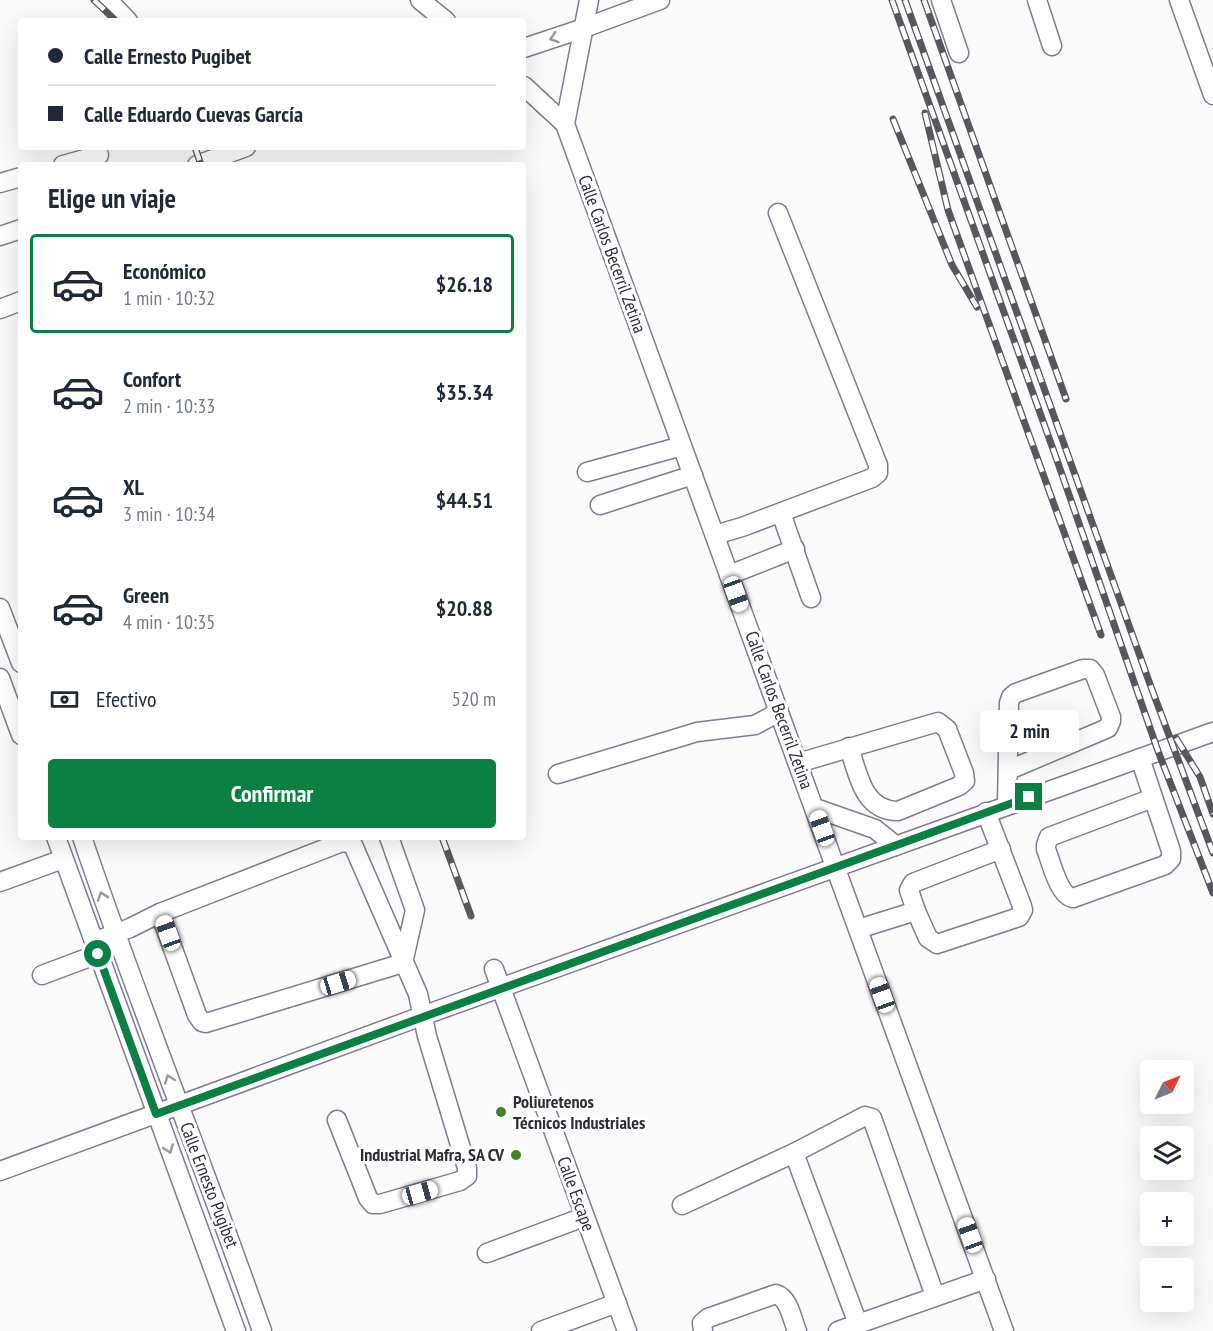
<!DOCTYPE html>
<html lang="es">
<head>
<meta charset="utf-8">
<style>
  :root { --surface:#fff; --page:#f2f2f3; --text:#1f2937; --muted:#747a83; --line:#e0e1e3; --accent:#0b8043 }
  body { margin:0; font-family:"PT Sans Narrow",sans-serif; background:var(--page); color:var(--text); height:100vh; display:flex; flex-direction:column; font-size:22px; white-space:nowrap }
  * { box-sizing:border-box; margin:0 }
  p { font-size:20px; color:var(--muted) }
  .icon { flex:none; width:33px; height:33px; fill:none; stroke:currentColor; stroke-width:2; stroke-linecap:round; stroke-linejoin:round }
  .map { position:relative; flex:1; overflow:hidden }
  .details { position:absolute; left:18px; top:162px; width:508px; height:678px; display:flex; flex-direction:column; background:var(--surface); border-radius:6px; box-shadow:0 6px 24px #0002 }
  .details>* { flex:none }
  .banner { position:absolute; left:18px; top:18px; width:508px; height:132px; border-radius:6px; box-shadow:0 6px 24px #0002; display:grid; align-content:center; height:132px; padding:0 30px; background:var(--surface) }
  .needle { width:39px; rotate:47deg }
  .buttons { position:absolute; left:1140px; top:1060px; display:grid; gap:12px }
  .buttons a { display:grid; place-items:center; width:54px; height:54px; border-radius:6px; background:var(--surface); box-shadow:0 6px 24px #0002; font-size:30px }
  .end { position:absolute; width:27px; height:27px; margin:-14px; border:8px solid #0b8043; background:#fff; box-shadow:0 0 0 3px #fff }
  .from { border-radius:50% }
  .bubble { position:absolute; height:42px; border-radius:6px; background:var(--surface); box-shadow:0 6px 24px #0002; font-size:20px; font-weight:700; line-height:42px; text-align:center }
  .car { position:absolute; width:18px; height:36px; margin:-18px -9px; border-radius:8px; box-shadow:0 0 4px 2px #0007; background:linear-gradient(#fff 24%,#345 0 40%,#fff 0 76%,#345 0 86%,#fff 0) }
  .banner b { display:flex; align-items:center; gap:21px; height:57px; font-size:22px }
  .banner b+b { border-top:2px solid var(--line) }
  .banner i { width:15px; height:15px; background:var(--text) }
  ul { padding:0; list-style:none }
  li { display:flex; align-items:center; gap:18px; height:99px; margin:0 12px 9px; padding:0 18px; border:3px solid transparent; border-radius:6px }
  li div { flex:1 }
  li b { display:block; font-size:22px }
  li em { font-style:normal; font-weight:700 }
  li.active { border-color:var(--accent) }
  li>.icon { width:54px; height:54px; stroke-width:1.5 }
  h2 { padding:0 30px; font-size:27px; line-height:72px }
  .pay { display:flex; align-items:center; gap:15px; height:66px; padding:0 30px; font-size:22px }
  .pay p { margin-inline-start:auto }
  .button { display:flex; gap:12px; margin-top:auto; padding:12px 30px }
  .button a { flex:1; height:69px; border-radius:6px; background:var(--accent); color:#fff; font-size:24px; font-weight:700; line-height:69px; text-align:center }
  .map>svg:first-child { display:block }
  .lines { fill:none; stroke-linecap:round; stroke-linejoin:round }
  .minor-casing { stroke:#837a8f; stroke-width:21 }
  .minor { stroke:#fff; stroke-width:18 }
  .rail-casing { stroke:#59565d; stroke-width:7 }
  .rail { stroke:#fff; stroke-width:4.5; stroke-dasharray:14; stroke-linecap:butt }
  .oneway { stroke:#98969a }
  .route { stroke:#0b8043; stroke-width:8 }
  .poi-dot { fill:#408325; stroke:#fff; stroke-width:2 }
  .labels { text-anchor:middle; stroke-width:6; stroke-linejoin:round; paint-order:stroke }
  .street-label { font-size:18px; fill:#302c35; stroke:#fff }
  .poi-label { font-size:18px; font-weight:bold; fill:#302c35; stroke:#fff; text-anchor:start }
</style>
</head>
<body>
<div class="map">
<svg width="1213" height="1331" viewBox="0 0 1213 1331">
  <rect width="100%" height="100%" fill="#fbfbfb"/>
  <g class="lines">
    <g class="minor-casing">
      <g id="minor">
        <polyline points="108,0 128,21"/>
        <polyline points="420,0 446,21"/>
        <polyline points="941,0 959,53"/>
        <polyline points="1037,0 1052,46"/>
        <polyline points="1179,0 1213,95"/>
        <polyline points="524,48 584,28 660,0"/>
        <polyline points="524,86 565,124 1004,1331"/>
        <polyline points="565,124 589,0"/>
        <polyline points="63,165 99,155"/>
        <polyline points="197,165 246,147"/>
        <polyline points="0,183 21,177"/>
        <polyline points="0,236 21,229"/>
        <polyline points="0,309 21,301"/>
        <polyline points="587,472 682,446"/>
        <polyline points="600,505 693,475"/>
        <polyline points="781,513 811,598"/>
        <polyline points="715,535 742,527 872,478 878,473 878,465 778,213"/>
        <polyline points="729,575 795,549"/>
        <polyline points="0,608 21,663"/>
        <polyline points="0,678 21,735"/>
        <path d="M1140 758 1171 851V859L1165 865 1073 898C1059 896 1051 862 1046 849V845L1049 837 1153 798"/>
        <path d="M798 763 938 722 947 729 964 773 965 781 959 786 898 811C863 811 858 774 849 747"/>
        <polyline points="558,774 697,732 755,725 779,712"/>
        <polyline points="1007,805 1009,703 1011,697 1016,693 1083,669 1090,669 1095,675 1111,717 1111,721 1108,728 1009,770"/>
        <polyline points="815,808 875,829 896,846"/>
        <polyline points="56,837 236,1331"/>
        <path d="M82 837C138 1003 204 1165 262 1331"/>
        <polyline points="0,882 63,859"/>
        <polyline points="916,911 909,890 913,883 1001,849"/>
        <polyline points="858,929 916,911 928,938 937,944 1019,917 1023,910 1022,906 986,812"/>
        <polyline points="104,938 130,928 160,913"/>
        <polyline points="494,969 627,1331"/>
        <polyline points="42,975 98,954"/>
        <polyline points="337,1120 368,1198 373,1204 380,1204 460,1181 467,1176 467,1168 427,1036 418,994 353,845 350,843 342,842 160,913 197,1015 202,1022 206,1023 403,963 415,910 389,837"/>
        <polyline points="0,1171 422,1016 1213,732"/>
        <polyline points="682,1205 794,1153"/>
        <polyline points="487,1253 584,1217"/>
        <polyline points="935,1296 872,1118 865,1116 794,1153 858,1324 986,1279"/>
        <polyline points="541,1331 617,1303"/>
        <path d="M703 1331 702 1323 708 1318 776 1294C789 1298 792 1319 797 1331"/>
        <polyline points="838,1331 858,1324"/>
      </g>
    </g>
    <use href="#minor" class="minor"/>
    <g class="rail-casing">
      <g id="rail">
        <polyline points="94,0 116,21"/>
        <polyline points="892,0 1058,463 1158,751 1213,893"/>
        <polyline points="905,0 1151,687 1213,853"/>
        <polyline points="924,0 1066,399"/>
        <polyline points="925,113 948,210 1101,635"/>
        <polyline points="893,119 952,265 977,307"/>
        <polyline points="195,147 201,165"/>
        <polyline points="1176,738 1200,777 1213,814"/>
        <polyline points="442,837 471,916"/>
      </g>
    </g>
    <use href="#rail" class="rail"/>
  </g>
  <defs><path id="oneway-chevron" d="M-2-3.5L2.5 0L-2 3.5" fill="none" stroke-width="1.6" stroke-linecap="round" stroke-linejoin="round" transform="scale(1.5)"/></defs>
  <g class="oneway">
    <use href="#oneway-chevron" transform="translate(554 38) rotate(162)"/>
    <use href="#oneway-chevron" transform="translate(102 896) rotate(-109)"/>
    <use href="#oneway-chevron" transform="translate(169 1079) rotate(-110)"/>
    <use href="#oneway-chevron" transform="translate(169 1149) rotate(70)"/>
  </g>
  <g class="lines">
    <polyline class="route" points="98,954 156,1114 1029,797"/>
  </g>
  <g class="poi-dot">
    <circle cx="501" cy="1112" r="6"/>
    <circle cx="516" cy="1155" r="6"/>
  </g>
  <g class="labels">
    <g class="street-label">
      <text transform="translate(612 254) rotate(70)" y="6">Calle Carlos Becerril Zetina</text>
      <text transform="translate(779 710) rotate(70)" y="6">Calle Carlos Becerril Zetina</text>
      <text transform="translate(209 1185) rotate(69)" y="6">Calle Ernesto Pugibet</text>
      <text transform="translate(576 1194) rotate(70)" y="6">Calle Escape</text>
    </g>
    <g class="poi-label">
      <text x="513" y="1108">Poliuretenos<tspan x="513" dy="21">Técnicos Industriales</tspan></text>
      <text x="504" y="1161" text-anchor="end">Industrial Mafra, SA CV</text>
    </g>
  </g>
</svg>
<div class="buttons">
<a><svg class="needle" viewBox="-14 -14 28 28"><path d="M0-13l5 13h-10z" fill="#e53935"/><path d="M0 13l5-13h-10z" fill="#747a83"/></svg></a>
<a><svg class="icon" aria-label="layers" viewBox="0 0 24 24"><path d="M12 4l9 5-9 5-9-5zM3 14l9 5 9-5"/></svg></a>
<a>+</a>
<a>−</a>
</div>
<i class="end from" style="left:98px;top:954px"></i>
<i class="end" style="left:1029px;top:797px"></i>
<div class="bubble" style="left:980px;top:710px;width:99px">2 min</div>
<i class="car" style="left:736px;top:594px;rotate:160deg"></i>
<i class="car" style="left:822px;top:828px;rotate:340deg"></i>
<i class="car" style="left:168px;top:933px;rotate:340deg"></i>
<i class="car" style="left:338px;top:983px;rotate:73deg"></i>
<i class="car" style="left:882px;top:995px;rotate:340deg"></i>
<i class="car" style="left:420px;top:1193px;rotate:74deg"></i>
<i class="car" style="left:970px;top:1235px;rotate:340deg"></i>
<div class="banner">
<b><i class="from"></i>Calle Ernesto Pugibet</b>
<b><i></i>Calle Eduardo Cuevas García</b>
</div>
<section class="details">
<h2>Elige un viaje</h2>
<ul>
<li class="active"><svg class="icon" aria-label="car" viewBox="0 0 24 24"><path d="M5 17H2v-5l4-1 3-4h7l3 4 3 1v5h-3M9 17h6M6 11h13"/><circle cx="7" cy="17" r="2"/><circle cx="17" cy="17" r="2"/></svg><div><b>Económico</b><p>1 min · 10:32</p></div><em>$26.18</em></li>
<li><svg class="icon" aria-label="car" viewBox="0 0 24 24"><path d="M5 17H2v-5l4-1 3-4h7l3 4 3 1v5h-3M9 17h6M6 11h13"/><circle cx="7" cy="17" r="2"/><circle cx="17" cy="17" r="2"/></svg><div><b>Confort</b><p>2 min · 10:33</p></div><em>$35.34</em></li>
<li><svg class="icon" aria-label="car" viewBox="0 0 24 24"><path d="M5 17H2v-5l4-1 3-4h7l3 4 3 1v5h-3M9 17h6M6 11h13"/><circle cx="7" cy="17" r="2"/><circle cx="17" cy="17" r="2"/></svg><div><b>XL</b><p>3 min · 10:34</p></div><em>$44.51</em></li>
<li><svg class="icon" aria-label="car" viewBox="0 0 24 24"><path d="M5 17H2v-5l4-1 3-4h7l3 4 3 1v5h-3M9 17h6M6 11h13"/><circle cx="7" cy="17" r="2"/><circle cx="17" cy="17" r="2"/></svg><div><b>Green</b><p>4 min · 10:35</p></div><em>$20.88</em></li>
</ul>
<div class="pay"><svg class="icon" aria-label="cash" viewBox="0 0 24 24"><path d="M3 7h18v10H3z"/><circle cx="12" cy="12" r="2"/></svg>Efectivo<p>520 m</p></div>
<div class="button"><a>Confirmar</a></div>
</section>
</div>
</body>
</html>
